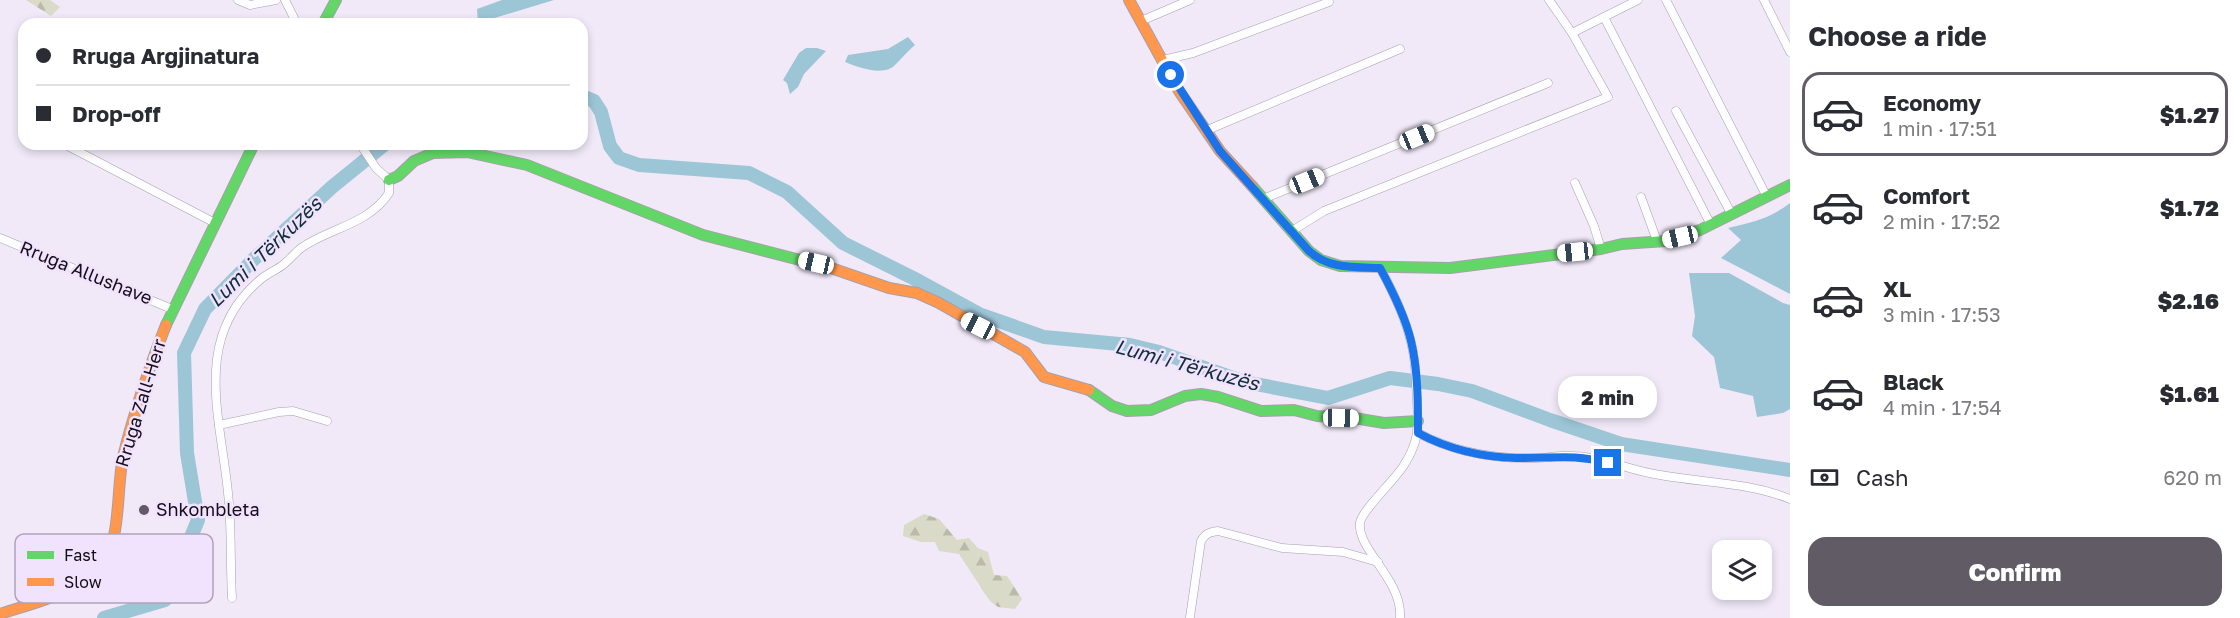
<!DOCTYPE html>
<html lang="en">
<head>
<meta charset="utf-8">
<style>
  :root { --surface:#fff; --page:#f2f2f3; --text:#2b2b33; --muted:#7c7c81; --line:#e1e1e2; --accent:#615b66 }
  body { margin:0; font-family:"Golos Text",sans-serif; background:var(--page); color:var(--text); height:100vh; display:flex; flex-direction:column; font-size:22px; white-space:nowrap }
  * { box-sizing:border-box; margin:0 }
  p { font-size:20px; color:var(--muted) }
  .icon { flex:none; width:33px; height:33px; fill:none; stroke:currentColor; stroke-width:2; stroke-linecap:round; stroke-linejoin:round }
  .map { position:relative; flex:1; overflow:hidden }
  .sheet { display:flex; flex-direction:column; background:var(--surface); width:450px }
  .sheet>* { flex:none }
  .guide { position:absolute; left:18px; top:18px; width:570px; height:132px; border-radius:18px; box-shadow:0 3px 9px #0003; display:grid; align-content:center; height:132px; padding:0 18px; background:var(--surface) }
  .buttons { position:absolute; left:1712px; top:540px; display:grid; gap:12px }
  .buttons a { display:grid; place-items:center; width:60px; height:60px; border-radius:12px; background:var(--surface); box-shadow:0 3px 9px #0003; font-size:30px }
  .end { position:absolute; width:27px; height:27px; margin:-14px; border:8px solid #1a73e8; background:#fff; box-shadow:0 0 0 3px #fff }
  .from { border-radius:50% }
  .bubble { position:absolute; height:42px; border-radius:18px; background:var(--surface); box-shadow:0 3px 9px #0003; font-size:20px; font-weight:800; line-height:42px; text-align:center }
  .car { position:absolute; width:18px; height:36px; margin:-18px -9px; border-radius:8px; box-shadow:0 0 4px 2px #0007; background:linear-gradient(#fff 24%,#345 0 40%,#fff 0 76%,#345 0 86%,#fff 0) }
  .guide b { display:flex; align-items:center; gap:21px; height:57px; font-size:22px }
  .guide b+b { border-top:2px solid var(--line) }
  .guide i { width:15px; height:15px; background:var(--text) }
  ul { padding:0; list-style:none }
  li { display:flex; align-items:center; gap:18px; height:84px; margin:0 12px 9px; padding:0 6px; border:3px solid transparent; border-radius:18px }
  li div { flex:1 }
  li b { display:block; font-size:22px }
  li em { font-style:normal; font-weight:800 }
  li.selected { border-color:var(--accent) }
  li>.icon { width:54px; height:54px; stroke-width:1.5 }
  h2 { padding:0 18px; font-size:27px; line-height:72px }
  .pay { display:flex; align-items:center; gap:15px; height:66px; padding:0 18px; font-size:22px }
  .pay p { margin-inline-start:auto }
  .cta { display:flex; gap:12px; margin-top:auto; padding:12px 18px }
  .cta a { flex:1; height:69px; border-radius:18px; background:var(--accent); color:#fff; font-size:24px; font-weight:800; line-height:69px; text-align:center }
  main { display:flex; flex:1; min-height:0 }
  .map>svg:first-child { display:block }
  .forest { fill:url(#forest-firs) }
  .water { fill:#9cc5d6 }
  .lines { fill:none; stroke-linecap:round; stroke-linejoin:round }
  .river { stroke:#9cc5d6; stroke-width:14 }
  .street-casing { stroke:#a7a0ac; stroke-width:9 }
  .fast-casing { stroke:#a7a0ac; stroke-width:12 }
  .slow-casing { stroke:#a7a0ac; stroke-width:12 }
  .street { stroke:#fdfcfe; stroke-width:8 }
  .fast { stroke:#63d668; stroke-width:10 }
  .slow { stroke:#ff974d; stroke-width:10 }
  .route { stroke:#1a73e8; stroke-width:8 }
  .poi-dot { fill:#615b66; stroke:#f1e3fe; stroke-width:2 }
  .labels { text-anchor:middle; stroke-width:5; stroke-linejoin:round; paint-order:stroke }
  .street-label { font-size:18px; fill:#130e17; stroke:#f1e3fe }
  .poi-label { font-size:18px; fill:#130e17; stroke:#f1e3fe; text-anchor:start }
  .water-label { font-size:20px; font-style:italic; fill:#0f2f37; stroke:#f1e3fe }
  .key { fill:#f1e3fe; stroke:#aea3b9; stroke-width:1.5 }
  .key-label { font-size:16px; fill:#130e17 }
</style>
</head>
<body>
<main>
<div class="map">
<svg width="1790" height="618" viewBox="0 0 1790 618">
  <defs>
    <pattern id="forest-firs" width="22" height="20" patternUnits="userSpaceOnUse" patternTransform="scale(1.5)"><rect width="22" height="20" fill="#d9dac7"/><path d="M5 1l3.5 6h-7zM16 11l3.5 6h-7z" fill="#b9baaa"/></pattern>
  </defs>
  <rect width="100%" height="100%" fill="#f1e9f8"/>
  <g class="forest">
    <polygon points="26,0 50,0 60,7 51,16"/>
    <polygon points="924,514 939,519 957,540 969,538 978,548 988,552 994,575 1007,576 1022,599 1015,609 998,607 990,601 959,554 939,551 935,542 921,542 903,536 904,525"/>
  </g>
  <g class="water">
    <polygon points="502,0 554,0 478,23 477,9"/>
    <path d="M908 37 915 45C907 52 902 58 895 65 884 77 857 67 845 62L848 55 888 49Z"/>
    <polygon points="806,48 817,48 826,51 804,74 798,87 790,94 787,83 783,80 799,53"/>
    <path d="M1790 203V294L1721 258 1741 240 1728 228C1753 222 1769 219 1790 203Z"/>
    <polygon points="1689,273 1729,273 1783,303 1790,305 1790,409 1783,413 1757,417 1753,396 1720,388 1714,357 1692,336 1695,316"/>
  </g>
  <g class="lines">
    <g class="river">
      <polyline points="582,96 594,101 601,112 610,146 619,158 639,165 749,173 787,192 843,243 913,278 979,314 1044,337 1130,345 1159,352 1245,382 1328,398 1390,378 1438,384 1472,391 1550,420 1621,444 1790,470"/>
      <polyline points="104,618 165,600 198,520 187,453 184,353 205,309 255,258 332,187 385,144"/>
    </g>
    <g class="street-casing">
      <g id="street">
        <polyline points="238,0 250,5 276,0"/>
        <polyline points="285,0 297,24"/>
        <polyline points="1666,0 1766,195"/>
        <polyline points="1764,0 1790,52"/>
        <polyline points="1604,17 1711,225"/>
        <polyline points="1141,21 1190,0"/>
        <polyline points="1572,33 1638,0"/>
        <polyline points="1163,60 1193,53 1329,2"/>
        <polyline points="1676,111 1731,213"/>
        <polyline points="1205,131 1400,49"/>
        <polyline points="64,144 215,223"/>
        <polyline points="1575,183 1594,226 1601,249"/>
        <polyline points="1641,197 1657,241"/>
        <polyline points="1263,199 1548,83"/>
        <polyline points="1292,231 1324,211 1608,97 1572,33 1549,0"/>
        <polyline points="0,238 172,309"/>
        <path d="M1380 268C1395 295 1410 327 1414 358 1416 372 1416 385 1417 399 1418 427 1420 440 1404 465 1396 479 1361 511 1360 523 1357 550 1403 580 1400 618"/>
        <polyline points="219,425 279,412 293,411 327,421"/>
        <path d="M1418 433C1454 452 1494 459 1534 458 1547 458 1561 455 1575 456 1603 457 1631 471 1660 475 1704 483 1748 482 1790 499"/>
        <path d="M232 598C230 563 232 528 228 493 221 418 191 337 261 279 268 273 277 270 284 264 290 259 295 253 301 248 329 228 368 225 389 193V180L376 168 360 144"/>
        <path d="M1190 617 1201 541C1205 534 1209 532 1218 531L1282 548 1343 552 1378 562"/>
      </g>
    </g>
    <g class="fast-casing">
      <g id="fast">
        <polyline points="323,24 336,0"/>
        <polyline points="389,180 398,176 414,161 433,153 467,152 527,165 703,235 831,268"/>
        <polyline points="1252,186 1309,251 1321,260 1340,266 1450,268 1601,249 1622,244 1666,241 1700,230 1790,185"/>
        <polyline points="166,325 254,144"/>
        <polyline points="1089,390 1112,406 1127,411 1151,410 1185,396 1201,394 1218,397 1261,411 1294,410 1317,416 1354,418 1384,423 1418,421"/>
      </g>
    </g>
    <g class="slow-casing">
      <g id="slow">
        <polyline points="1129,0 1179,91 1220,151 1252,186"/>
        <polyline points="831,268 889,288 917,293 939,303 1025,352 1044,377 1089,390"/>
        <path d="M0 614C30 604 79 593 100 568 122 542 116 490 123 457 134 412 149 368 166 325"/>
      </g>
    </g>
    <use href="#street" class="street"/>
    <use href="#fast" class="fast"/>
    <use href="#slow" class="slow"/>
  </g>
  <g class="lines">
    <path class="route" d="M1171 75 1220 151 1309 251C1328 269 1355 267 1380 268 1392 290 1405 316 1411 341 1418 370 1418 403 1418 433 1448 449 1482 457 1516 458 1551 459 1572 453 1608 463"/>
  </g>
  <circle class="poi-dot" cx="144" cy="510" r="6"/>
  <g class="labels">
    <g class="street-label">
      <text transform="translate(86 273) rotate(22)" y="6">Rruga Allushave</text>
      <text transform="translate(141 403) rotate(-73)" y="6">Rruga Zall-Herr</text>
    </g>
    <g class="poi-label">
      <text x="156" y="516">Shkombleta</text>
    </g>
    <g class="water-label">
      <text transform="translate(265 252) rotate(-44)" y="7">Lumi i Tërkuzës</text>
      <text transform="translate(1187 365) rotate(15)" y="7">Lumi i Tërkuzës</text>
    </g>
  </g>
  <rect x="15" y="534" width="198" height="69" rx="9" class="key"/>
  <rect x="27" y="551" width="27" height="8" fill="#63d668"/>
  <rect x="27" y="578" width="27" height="8" fill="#ff974d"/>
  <g class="key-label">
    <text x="64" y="561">Fast</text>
    <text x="64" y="588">Slow</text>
  </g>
</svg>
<div class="buttons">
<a><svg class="icon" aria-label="layers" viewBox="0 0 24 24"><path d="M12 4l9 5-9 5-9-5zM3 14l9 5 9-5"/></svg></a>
</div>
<i class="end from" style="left:1171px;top:75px"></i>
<i class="end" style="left:1608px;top:463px"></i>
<div class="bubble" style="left:1558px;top:376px;width:99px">2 min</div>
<i class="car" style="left:1417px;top:137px;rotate:68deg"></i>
<i class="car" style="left:1307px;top:181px;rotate:68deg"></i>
<i class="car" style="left:1680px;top:237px;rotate:257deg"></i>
<i class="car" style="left:1575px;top:252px;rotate:264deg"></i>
<i class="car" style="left:816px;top:263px;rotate:283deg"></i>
<i class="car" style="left:978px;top:326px;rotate:297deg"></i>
<i class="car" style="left:1341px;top:418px;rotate:91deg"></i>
<div class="guide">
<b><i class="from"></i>Rruga Argjinatura</b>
<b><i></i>Drop-off</b>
</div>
</div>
<section class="sheet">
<h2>Choose a ride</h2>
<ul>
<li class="selected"><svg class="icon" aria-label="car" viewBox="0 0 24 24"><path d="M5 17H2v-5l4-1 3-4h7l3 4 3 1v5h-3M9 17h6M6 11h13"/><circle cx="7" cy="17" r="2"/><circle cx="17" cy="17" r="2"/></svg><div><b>Economy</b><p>1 min · 17:51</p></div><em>$1.27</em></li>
<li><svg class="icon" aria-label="car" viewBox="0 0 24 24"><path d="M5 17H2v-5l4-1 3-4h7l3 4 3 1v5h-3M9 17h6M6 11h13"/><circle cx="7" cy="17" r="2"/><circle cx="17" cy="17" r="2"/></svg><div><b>Comfort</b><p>2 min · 17:52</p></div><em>$1.72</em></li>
<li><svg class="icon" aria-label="car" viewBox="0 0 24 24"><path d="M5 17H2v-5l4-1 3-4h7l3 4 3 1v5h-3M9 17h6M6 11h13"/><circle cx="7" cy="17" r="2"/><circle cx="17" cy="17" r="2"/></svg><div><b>XL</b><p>3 min · 17:53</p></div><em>$2.16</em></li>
<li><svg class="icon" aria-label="car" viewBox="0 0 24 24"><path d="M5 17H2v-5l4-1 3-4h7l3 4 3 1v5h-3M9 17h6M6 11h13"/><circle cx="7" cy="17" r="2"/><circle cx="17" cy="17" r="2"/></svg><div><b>Black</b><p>4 min · 17:54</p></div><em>$1.61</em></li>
</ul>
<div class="pay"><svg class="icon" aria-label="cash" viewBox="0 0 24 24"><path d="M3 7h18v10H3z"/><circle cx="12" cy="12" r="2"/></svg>Cash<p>620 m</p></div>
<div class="cta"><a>Confirm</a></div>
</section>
</main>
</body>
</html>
